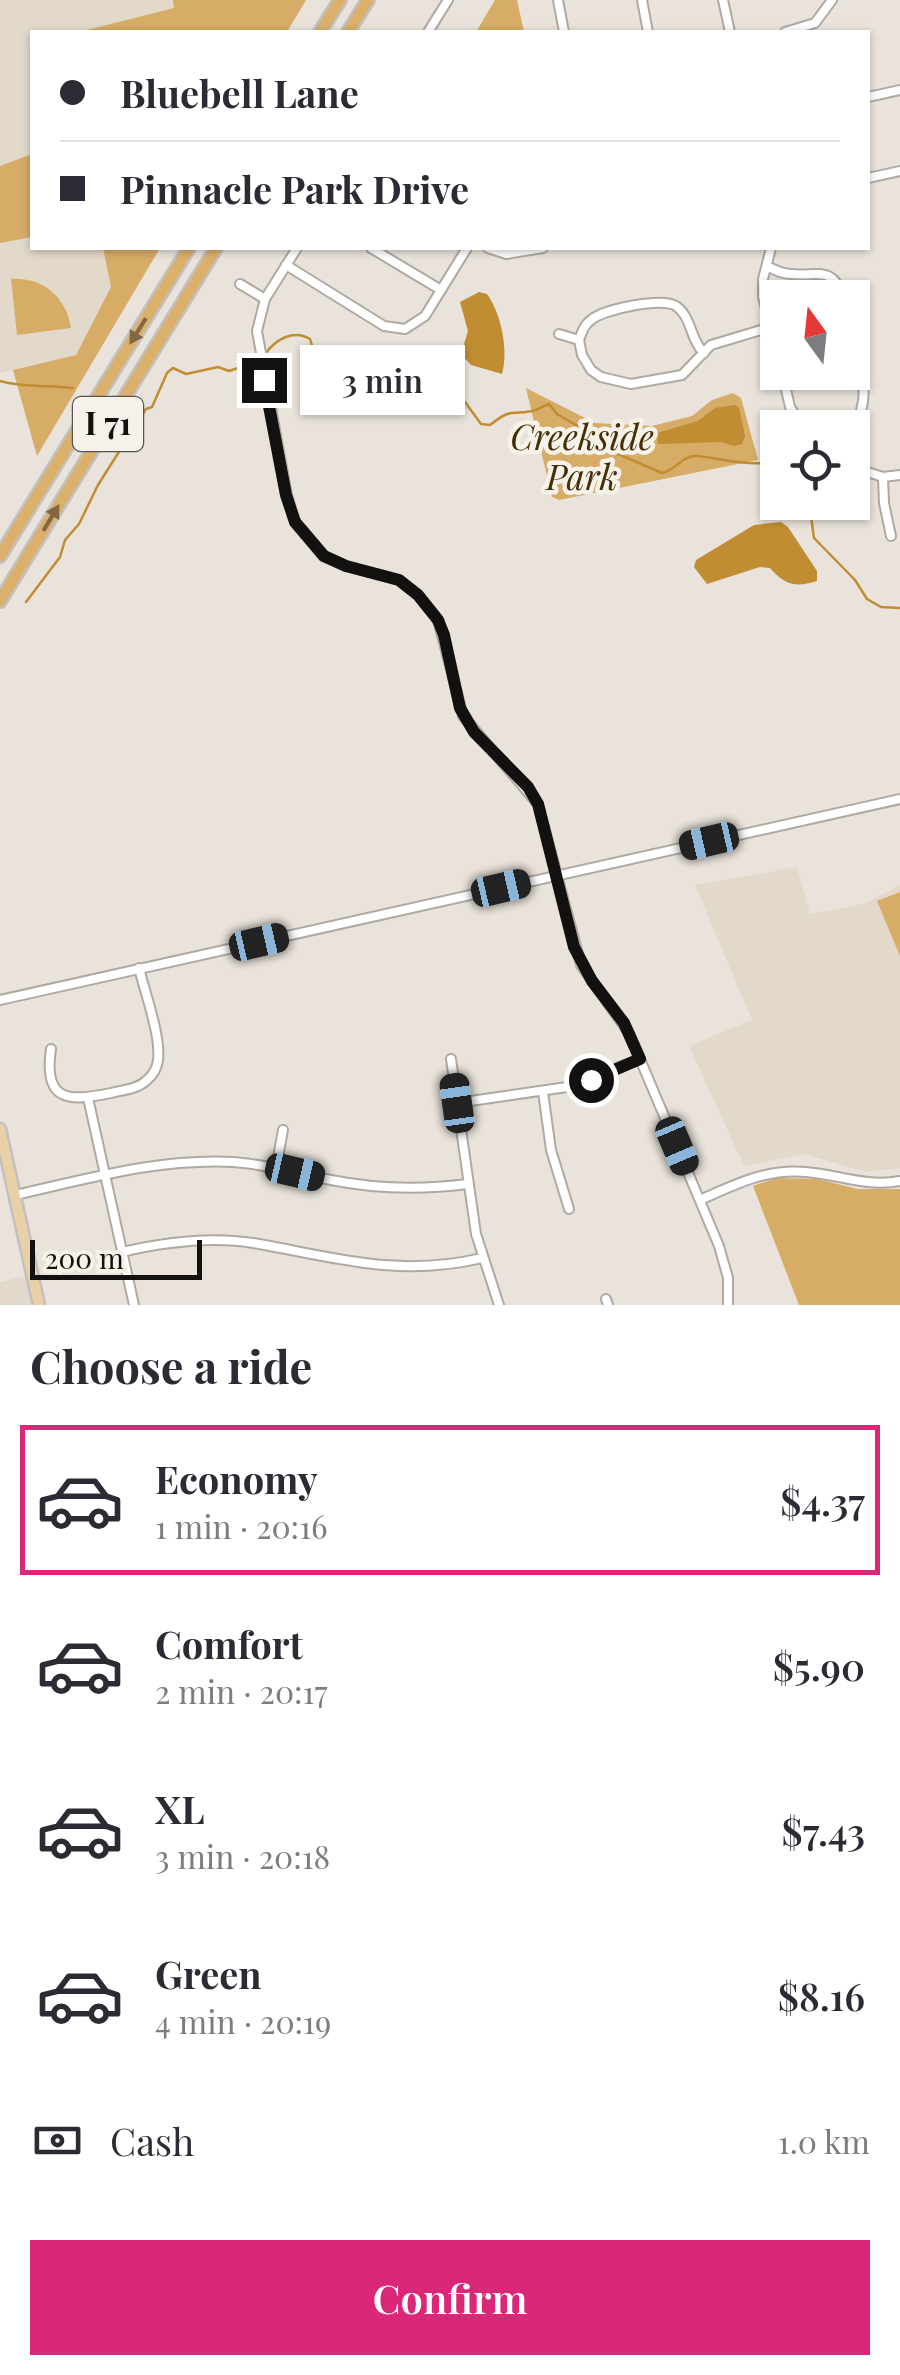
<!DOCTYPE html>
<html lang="en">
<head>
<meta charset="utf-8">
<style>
  :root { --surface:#fff; --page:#f2f2f3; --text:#2b2b33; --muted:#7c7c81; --line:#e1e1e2; --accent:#db2777 }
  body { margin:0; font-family:"Playfair Display",serif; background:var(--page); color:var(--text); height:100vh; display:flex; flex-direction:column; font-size:38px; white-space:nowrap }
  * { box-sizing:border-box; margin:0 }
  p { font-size:32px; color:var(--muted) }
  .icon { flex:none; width:55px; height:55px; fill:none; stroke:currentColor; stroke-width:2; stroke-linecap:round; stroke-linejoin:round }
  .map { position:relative; height:1305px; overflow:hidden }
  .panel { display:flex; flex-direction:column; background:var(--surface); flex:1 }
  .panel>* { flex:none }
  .top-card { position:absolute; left:30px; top:30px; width:840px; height:220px; border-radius:0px; box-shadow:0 2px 8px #0004; display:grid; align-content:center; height:220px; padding:0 30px; background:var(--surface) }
  .needle { width:65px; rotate:345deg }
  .tools { position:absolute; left:760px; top:280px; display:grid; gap:20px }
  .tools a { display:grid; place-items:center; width:110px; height:110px; border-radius:0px; background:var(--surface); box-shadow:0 2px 8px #0004; font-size:50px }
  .scale { position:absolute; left:30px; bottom:25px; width:172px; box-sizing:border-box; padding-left:10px; border:5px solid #13110f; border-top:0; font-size:28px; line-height:35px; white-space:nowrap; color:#13110f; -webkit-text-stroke:8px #f6f1e9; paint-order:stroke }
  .end { position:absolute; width:45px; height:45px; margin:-22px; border:12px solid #13110f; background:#fff; box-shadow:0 0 0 5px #fff }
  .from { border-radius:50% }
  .bubble { position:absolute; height:70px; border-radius:0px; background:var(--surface); box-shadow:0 2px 8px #0004; font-size:32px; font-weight:600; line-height:70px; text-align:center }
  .car { position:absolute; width:30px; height:60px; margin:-30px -15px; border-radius:12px; box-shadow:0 0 8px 2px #0007; background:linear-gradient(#222 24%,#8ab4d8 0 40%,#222 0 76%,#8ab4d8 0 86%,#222 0) }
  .top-card b { display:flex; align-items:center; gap:35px; height:95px; font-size:38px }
  .top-card b+b { border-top:2px solid var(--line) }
  .top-card i { width:25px; height:25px; background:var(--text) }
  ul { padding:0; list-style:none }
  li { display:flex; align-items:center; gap:30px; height:150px; margin:0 20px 15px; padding:0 10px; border:5px solid transparent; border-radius:0px }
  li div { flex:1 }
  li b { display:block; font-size:38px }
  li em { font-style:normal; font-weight:600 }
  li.on { border-color:var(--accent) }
  li>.icon { width:90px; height:90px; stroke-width:1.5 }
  h2 { padding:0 30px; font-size:45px; line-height:120px }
  .pay { display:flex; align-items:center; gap:25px; height:110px; padding:0 30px; font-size:38px }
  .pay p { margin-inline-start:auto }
  .action { display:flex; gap:20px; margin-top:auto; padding:20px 30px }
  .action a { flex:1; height:115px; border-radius:0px; background:var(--accent); color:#fff; font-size:40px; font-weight:600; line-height:115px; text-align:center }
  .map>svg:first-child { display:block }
  .built { fill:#e3d9ca }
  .green { fill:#d6ac66 }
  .water { fill:#c08d32 }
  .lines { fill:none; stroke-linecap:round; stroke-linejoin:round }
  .stream { stroke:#c08d32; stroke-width:2.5 }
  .minor-casing { stroke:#aea9a2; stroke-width:12 }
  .major-casing { stroke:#c2c1c1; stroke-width:15 }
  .highway-casing { stroke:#c2c1c1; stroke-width:16 }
  .minor { stroke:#fff; stroke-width:8 }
  .major { stroke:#e9d0a6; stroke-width:10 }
  .highway { stroke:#dbb06b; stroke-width:11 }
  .oneway { fill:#816842 }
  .route { stroke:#13110f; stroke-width:12 }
  .labels { text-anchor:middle; stroke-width:9; stroke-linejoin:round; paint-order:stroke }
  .shield { fill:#f6f1e9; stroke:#575450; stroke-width:2.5 }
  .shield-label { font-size:32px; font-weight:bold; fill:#13110f }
  .park-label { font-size:35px; font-style:italic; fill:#432e06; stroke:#f6f1e9 }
</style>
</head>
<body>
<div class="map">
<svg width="900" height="1305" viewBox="0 0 900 1305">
  <rect width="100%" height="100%" fill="#e9e3db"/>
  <g class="built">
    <polygon points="0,0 173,0 175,8 79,32 32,32 32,248 103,248 111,287 76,355 0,373"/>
    <polygon points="797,867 810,914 863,904 900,885 900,1168 867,1172 803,1154 744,1166 689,1046 752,1020 695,885"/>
    <polygon points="27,1276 33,1305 0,1305 0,1282"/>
  </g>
  <g class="green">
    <polygon points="173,0 306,0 287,32 79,32 174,8"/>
    <polygon points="495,0 517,0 524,32 476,32"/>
    <polygon points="32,154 32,237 0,243 0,166"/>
    <polygon points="103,248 160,248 37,456 13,370 76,355 111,287"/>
    <path d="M11 279C43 277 66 297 71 328L17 335Z"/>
    <polygon points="526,388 595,423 652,426 692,416 712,400 733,393 741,398 758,460 559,500 552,497"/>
    <polygon points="900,892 900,956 877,901"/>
    <polygon points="777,1178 817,1179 858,1189 900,1189 900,1305 799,1305 753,1186"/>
  </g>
  <g class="water">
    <path d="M479 292 487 294C501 313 509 351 502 374L471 365 461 354 468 331 460 302Z"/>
    <polygon points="735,405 739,408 745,436 742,444 734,446 721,442 658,444 657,433 698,421 715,408"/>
    <path d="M781 522 788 527 817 571V581C795 588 785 585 770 568L760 567 707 584 694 567 696 560 754 525Z"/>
  </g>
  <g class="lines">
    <g class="stream">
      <path d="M266 353C276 339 294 329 310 339L314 352 303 375 306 385 335 397 374 400C388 385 402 388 421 383L429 394 465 402 481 424 490 425C513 407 509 416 532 411 538 410 543 406 549 404L557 414 593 435 602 447 662 473C676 470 682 455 697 456 720 458 739 465 762 463L778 473"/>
      <path d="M0 381C24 388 48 385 73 388"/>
      <polyline points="809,502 814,538 855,580 867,599 881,607 900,608"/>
      <polyline points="26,602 60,557 65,540 79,524 98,485 146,409 152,407 167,373 173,368 186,374 218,367 229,371 253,363"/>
    </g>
    <g class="minor-casing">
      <g id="minor">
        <polyline points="558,0 564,32"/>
        <polyline points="642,0 648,32"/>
        <polyline points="723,0 730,32"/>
        <polyline points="428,32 448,0"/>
        <polyline points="785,32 815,23 832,0"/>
        <polyline points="868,97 900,90"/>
        <polyline points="868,178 900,171"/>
        <polyline points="297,248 265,299 257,331 287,495 295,522 323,556 346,566 399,580 418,595 438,620 463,716 538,804 581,965 629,1033 719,1246 728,1278 728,1305"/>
        <polyline points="371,248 441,290"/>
        <polyline points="488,248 506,254 543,248"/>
        <polyline points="771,248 763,279 763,297 778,355"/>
        <polyline points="286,265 384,326 405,329 425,316 467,248"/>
        <path d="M767 266C775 270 782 274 791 274 817 277 832 264 844 298"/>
        <polyline points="240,284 265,299"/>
        <path d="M852 331C861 367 873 398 852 431"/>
        <polyline points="559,334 579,340"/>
        <polyline points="579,340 582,355 591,370 601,377 631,384 682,375 711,345 771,327"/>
        <path d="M579 340C582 332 584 325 591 320 604 309 662 297 676 306 692 317 690 340 704 353"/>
        <polyline points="782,372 790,407 803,428"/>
        <polyline points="852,467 883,477 900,475"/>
        <polyline points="883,477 884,503 891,536"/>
        <polyline points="0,1000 900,799"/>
        <path d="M51 1049C43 1102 69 1102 111 1093 123 1090 138 1089 147 1080 153 1075 157 1068 158 1060 161 1036 145 993 139 968"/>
        <polyline points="451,1059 476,1234 499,1305"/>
        <polyline points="543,1092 551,1150 569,1209"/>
        <polyline points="88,1098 134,1305"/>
        <polyline points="457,1103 567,1087 640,1059"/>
        <polyline points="276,1168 283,1130"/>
        <path d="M15 1195C87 1179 159 1158 233 1162 266 1164 298 1174 331 1180 376 1189 421 1190 467 1184"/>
        <path d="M700 1200C734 1185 767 1168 806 1172 839 1175 866 1187 900 1181"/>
        <path d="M122 1252C165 1242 209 1236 253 1243 335 1257 397 1278 482 1258"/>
        <polyline points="606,1299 608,1305"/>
      </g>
    </g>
    <g class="major-casing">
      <polyline id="major" points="0,1129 39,1305"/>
    </g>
    <g class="highway-casing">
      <g id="highway">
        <polyline points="320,32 340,0"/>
        <polyline points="348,32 368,0"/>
        <polyline points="0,556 189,248"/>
        <polyline points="0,601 216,248"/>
      </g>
    </g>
    <use href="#minor" class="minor"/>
    <use href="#major" class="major"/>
    <use href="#highway" class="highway"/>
  </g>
  <defs><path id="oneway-solid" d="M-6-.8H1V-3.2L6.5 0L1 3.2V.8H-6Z" transform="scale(2.5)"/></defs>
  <g class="oneway">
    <use href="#oneway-solid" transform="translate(138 331) rotate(122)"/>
    <use href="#oneway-solid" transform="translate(51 518) rotate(-59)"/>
  </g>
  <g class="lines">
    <polyline class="route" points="264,380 286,495 295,522 324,556 346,566 399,580 418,595 438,620 444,635 460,708 474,732 528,787 538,804 574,947 592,981 624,1023 640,1059 591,1080"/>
  </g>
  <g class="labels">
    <rect class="shield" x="73" y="397" width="70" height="54" rx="8"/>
    <g class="shield-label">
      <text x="108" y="435">I 71</text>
    </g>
    <g class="park-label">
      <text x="582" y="450">Creekside<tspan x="582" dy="40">Park</tspan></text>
    </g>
  </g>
</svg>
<div class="tools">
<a><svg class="needle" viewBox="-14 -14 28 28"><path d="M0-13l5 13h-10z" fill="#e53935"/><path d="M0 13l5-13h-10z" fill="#7c7c81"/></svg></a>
<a><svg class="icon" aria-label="locate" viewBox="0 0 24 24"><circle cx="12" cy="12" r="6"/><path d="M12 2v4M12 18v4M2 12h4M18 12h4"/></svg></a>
</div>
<div class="scale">200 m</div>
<i class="end from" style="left:591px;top:1080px"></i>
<i class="end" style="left:264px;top:380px"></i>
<div class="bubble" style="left:300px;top:345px;width:165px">3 min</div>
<i class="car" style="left:709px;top:841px;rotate:257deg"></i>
<i class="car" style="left:501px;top:888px;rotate:77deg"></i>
<i class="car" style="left:259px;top:942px;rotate:77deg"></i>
<i class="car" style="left:457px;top:1103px;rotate:352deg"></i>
<i class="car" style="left:677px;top:1146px;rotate:157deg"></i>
<i class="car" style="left:295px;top:1172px;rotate:103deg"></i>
<div class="top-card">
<b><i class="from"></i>Bluebell Lane</b>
<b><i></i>Pinnacle Park Drive</b>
</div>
</div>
<section class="panel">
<h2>Choose a ride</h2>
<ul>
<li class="on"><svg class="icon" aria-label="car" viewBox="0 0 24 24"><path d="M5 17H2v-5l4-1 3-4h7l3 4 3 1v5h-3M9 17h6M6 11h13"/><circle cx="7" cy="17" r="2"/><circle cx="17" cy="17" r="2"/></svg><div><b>Economy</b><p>1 min · 20:16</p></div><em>$4.37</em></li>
<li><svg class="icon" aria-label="car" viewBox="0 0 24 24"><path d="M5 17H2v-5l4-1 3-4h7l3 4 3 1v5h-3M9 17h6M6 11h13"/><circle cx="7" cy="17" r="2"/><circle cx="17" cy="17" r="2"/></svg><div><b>Comfort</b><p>2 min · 20:17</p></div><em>$5.90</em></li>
<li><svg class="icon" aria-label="car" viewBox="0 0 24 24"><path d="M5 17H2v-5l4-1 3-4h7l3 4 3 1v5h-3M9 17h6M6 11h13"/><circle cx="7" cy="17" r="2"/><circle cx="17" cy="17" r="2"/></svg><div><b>XL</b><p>3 min · 20:18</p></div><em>$7.43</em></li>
<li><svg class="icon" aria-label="car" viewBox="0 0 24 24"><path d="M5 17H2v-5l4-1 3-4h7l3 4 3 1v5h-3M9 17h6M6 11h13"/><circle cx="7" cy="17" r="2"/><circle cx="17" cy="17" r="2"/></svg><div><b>Green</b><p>4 min · 20:19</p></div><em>$8.16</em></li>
</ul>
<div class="pay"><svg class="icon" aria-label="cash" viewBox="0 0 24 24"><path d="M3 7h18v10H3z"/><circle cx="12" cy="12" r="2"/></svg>Cash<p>1.0 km</p></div>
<div class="action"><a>Confirm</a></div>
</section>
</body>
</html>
